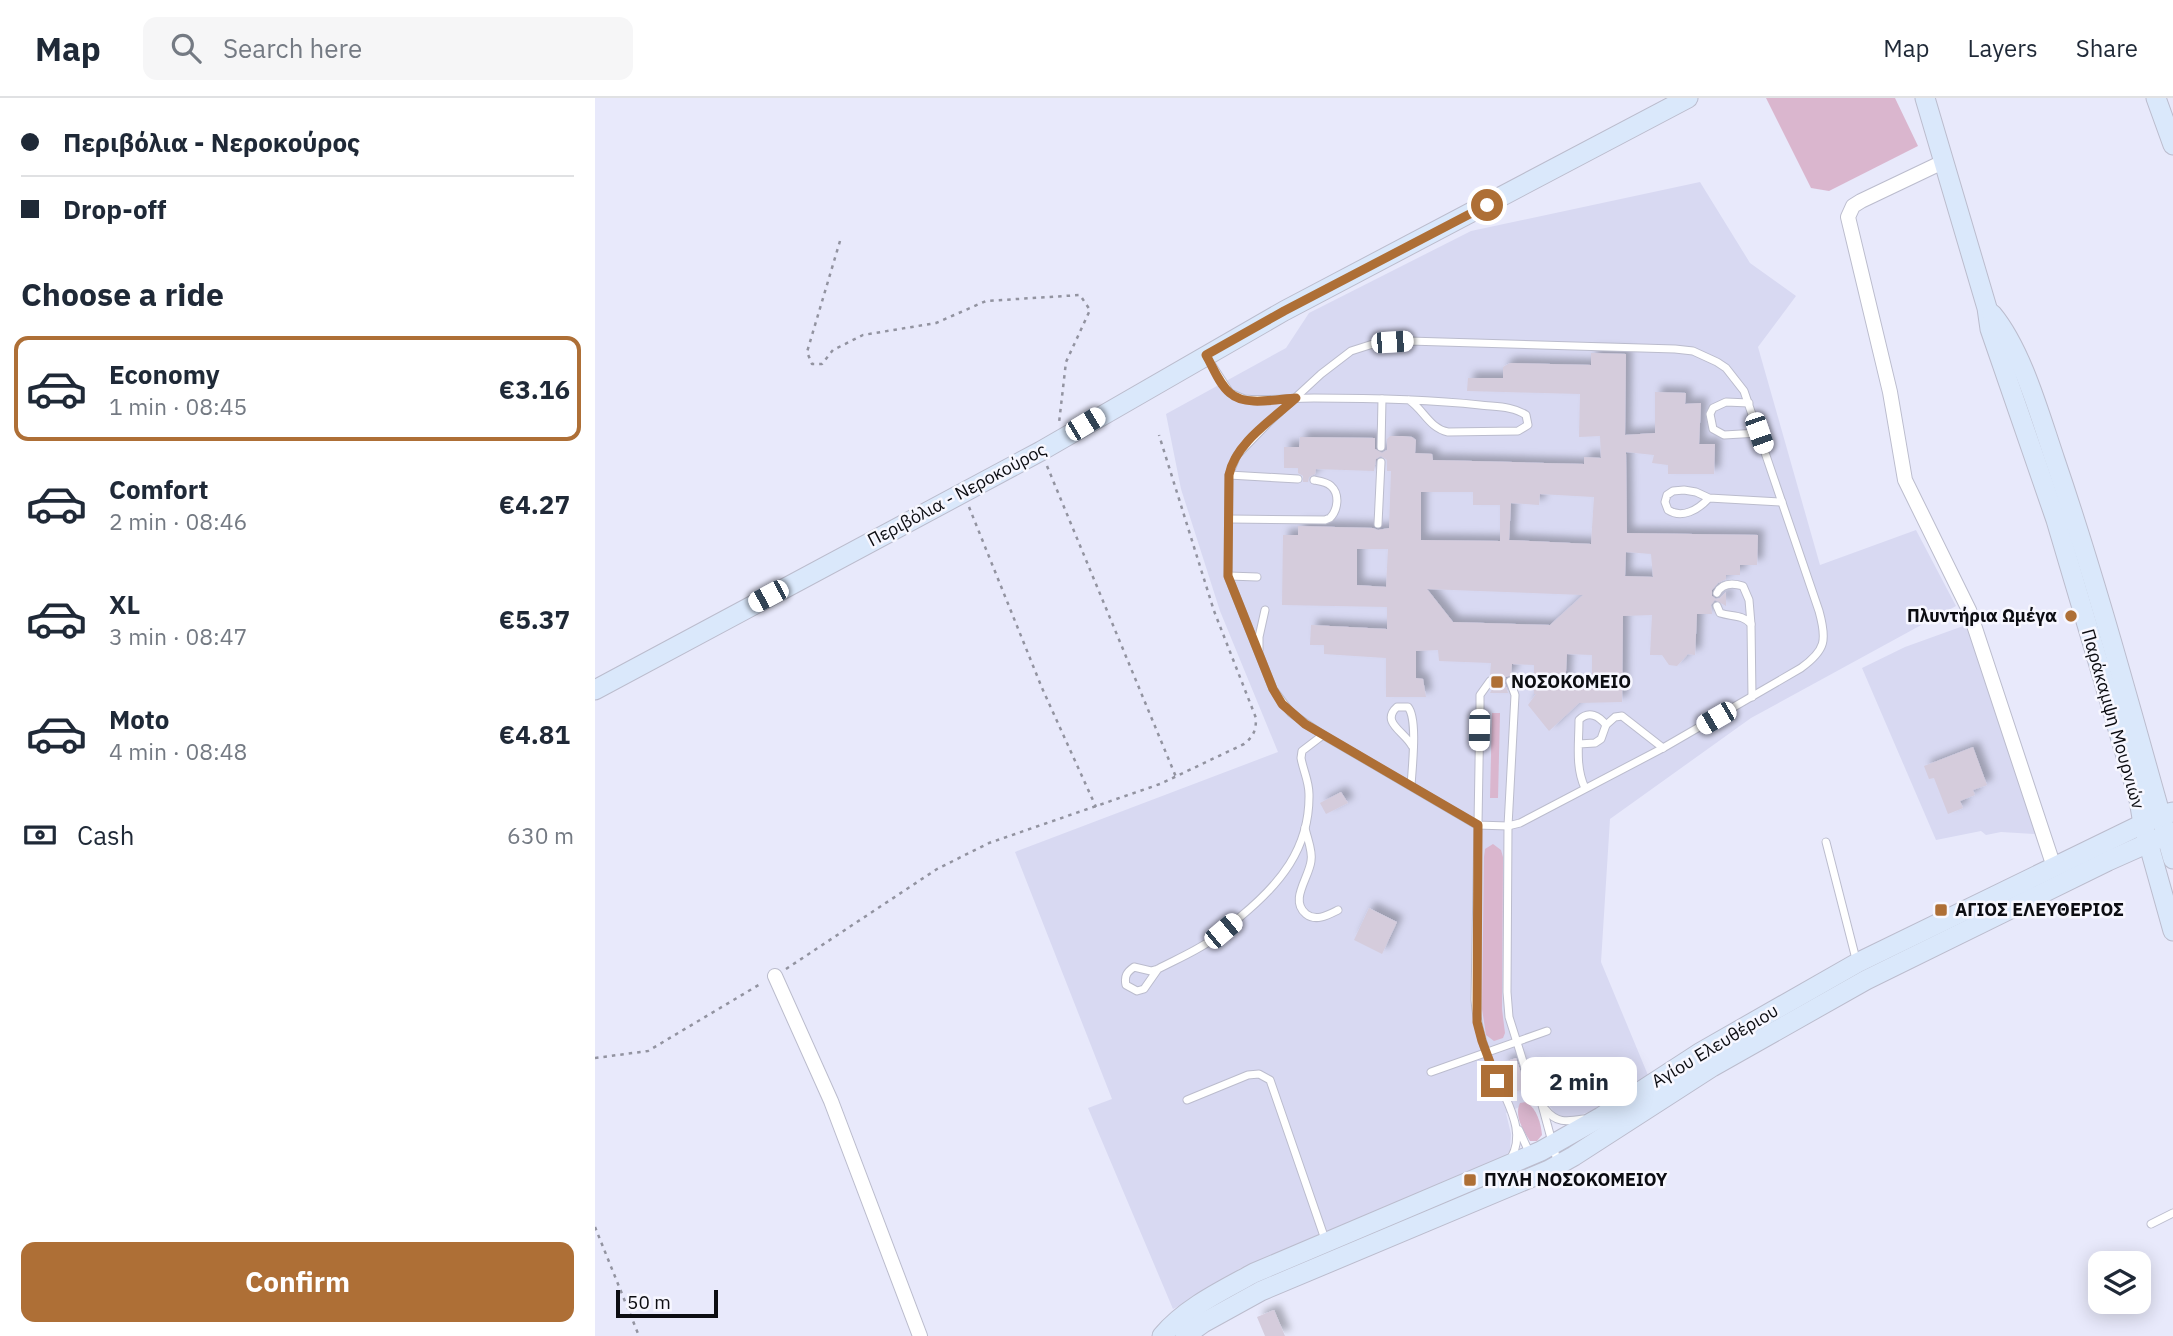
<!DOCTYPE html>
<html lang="en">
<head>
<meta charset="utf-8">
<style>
  :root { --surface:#fff; --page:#f6f6f7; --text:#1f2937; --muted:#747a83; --line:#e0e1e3; --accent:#ae6f36 }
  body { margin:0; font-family:"IBM Plex Sans",sans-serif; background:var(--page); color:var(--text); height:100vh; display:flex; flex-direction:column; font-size:26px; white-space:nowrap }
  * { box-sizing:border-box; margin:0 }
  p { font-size:23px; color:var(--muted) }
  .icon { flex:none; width:38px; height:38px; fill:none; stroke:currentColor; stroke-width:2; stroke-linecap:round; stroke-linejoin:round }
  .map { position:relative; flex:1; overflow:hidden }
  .drawer { display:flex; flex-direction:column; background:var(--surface); width:595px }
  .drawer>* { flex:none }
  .banner { display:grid; align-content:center; height:154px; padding:0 21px; background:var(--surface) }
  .tools { position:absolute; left:1493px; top:1153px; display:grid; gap:14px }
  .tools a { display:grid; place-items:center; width:63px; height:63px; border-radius:14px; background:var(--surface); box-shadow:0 4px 18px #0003; font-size:35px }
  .scale { position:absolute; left:21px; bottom:18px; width:102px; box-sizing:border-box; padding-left:7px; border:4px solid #0c0d12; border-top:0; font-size:19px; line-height:24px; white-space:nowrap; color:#0c0d12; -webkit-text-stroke:5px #f7f7ff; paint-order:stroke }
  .end { position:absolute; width:32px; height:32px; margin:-16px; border:9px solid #ae6f36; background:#fff; box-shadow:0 0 0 4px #fff }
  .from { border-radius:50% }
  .bubble { position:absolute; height:49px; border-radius:14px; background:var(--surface); box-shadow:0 4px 18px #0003; font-size:23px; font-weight:700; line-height:49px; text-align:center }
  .car { position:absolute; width:21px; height:42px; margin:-21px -10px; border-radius:9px; box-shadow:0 0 5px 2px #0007; background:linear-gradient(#fff 24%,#345 0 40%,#fff 0 76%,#345 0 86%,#fff 0) }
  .banner b { display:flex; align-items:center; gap:24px; height:66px; font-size:26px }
  .banner b+b { border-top:2px solid var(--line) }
  .banner i { width:18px; height:18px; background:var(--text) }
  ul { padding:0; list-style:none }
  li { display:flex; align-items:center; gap:21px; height:105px; margin:0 14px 10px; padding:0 7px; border:4px solid transparent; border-radius:14px }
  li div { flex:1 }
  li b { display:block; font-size:26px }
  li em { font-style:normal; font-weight:700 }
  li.active { border-color:var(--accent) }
  li>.icon { width:63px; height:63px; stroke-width:1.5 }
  h2 { padding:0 21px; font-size:32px; line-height:84px }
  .pay { display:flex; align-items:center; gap:18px; height:77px; padding:0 21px; font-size:26px }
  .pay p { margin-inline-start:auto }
  .action { display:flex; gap:14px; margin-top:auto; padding:14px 21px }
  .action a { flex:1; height:80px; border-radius:14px; background:var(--accent); color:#fff; font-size:28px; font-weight:700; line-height:80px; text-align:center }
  header { display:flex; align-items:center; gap:42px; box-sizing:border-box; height:98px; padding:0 35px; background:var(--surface); border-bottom:2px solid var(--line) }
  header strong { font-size:33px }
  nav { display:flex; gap:38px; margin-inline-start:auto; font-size:24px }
  .search { width:490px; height:63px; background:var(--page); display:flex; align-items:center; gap:18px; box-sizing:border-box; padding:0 24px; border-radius:14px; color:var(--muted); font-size:26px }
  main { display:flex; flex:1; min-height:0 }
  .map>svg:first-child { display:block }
  .built { fill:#d8d9f2 }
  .green { fill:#dab6ce }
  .building { fill:#d5ccdc; fill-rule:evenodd; filter:url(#shadow) }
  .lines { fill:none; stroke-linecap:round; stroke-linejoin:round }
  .lane-casing { stroke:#bbbccd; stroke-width:9 }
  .street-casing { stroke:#bbbccd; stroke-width:16 }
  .secondary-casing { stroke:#bbbccd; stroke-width:21 }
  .path { stroke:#9293a0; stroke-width:2.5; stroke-dasharray:3.5 5; stroke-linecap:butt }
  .lane { stroke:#fff; stroke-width:7 }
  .street { stroke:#fff; stroke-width:14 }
  .secondary { stroke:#dae8fb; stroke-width:19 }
  .route { stroke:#ae6f36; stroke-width:9 }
  .poi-dot { fill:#ae6f36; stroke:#f7f7ff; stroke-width:2.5 }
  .labels { text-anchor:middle; stroke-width:5; stroke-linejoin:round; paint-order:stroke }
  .street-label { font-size:18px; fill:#0c0d12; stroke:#f7f7ff }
  .poi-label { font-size:18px; font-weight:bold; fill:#0c0d12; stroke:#f7f7ff; text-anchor:start }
</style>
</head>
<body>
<header>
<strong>Map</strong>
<div class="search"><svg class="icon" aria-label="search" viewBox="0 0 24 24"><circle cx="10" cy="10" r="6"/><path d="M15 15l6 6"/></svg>Search here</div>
<nav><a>Map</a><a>Layers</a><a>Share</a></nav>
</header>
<main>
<section class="drawer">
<div class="banner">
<b><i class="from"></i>Περιβόλια - Νεροκούρος</b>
<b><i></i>Drop-off</b>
</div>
<h2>Choose a ride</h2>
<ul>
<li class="active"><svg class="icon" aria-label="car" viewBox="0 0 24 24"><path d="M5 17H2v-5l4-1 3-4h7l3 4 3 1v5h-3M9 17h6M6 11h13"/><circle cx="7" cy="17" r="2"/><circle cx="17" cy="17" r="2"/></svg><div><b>Economy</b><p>1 min · 08:45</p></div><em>€3.16</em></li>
<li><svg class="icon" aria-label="car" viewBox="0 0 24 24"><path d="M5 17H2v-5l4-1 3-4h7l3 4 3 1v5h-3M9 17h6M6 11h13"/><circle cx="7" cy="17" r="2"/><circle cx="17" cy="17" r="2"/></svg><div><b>Comfort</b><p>2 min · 08:46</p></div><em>€4.27</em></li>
<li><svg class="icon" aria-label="car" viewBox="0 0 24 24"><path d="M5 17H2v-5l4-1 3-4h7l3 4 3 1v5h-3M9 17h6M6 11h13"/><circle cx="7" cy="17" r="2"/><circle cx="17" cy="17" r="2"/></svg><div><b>XL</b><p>3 min · 08:47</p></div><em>€5.37</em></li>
<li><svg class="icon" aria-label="car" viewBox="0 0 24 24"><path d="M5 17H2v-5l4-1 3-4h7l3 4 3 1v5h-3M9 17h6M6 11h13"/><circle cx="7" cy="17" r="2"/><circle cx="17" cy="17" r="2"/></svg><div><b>Moto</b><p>4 min · 08:48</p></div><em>€4.81</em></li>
</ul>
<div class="pay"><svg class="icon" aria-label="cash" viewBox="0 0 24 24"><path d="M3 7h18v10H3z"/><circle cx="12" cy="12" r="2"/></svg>Cash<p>630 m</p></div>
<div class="action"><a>Confirm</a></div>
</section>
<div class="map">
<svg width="1578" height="1238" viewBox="0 0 1578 1238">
  <defs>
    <filter id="shadow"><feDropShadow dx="6" dy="-6" stdDeviation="3.5" flood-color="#0004"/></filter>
  </defs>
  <rect width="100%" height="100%" fill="#e8e9fb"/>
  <g class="built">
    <polygon points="1105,84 1155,165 1201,198 1163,249 1225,467 1321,432 1361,508 1156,620 1015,721 1006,864 1055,982 1001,1011 975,1021 961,1016 947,999 911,1015 916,1036 915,1053 904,1065 644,1171 622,1190 578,1211 493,1010 517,1001 420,754 683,654 625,513 586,391 571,316 691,250 714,215 876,133"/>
    <polygon points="1371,527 1443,734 1440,736 1406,734 1391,737 1386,733 1341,742 1267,570 1310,549"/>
  </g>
  <g class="green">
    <polygon points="1171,0 1300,0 1323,48 1234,93 1216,90"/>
    <polygon points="897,615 905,615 903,700 895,700"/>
    <polygon points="898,746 906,752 908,759 907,911 910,935 908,940 899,943 891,937 887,911 889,759 890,751"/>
    <path d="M931 1004C942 1010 946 1026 947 1037L942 1043H935C928 1033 919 1017 925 1005Z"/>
  </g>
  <g class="building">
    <path d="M996 255 1031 256 1030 337 1060 335V294L1091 295 1090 306 1106 305 1104 346H1120L1119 376H1073V367L1057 365 1059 357 1031 354 1032 435 1163 437 1162 467H1145V477H1131V481L1123 485 1117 492V498L1121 501 1125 500 1131 494V508L1120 502 1116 507 1117 516H1102L1100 557 1093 556 1082 568 1074 567 1067 557H1055L1057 517 1028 518 1027 604 984 605 954 633 933 607 941 596H939V567L917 566 916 577 911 579 909 583 913 595H895L901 583 895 577 896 565 844 563 843 552 821 553V580L828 581 831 599H791V560L729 556V547H715L716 527 792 531V509L687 507 688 437H703V428L778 430 783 432 794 430 796 373H792V362L786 358 781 361 779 373 721 371 720 376 714 379 713 384H708V378L703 375V370H689V349H704L705 339 780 340V351L787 355 792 352V341L795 338H808L817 339 821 342 820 355 837 356 838 362 989 366V359L1006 360 1005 338 984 339 985 296 872 293 873 280H908V269L915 265 996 267ZM826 394H878V407H905V443L826 442ZM945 396 999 399 996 446 914 442 916 405 944 407ZM762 451H793L791 489 762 487ZM1031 454 1056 456 1058 479 1030 478ZM832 491 988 497 955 527 858 524ZM972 556 997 557V588L970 591Z"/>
    <polygon points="1378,649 1392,687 1378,692 1380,697 1365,703 1368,710 1353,716 1339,680 1334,681 1329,668"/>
    <polygon points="746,694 753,705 731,716 725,705"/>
    <polygon points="774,810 802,824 787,856 759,842"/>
    <polygon points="921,960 927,978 933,979 937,971 942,969 948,983 944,985 936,981 933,984 932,989 916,996 908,992 904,999 900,989 906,987 908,981 913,979 907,965"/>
    <polygon points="679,1212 690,1238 670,1238 662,1219"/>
  </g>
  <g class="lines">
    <g class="lane-casing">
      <g id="lane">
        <path d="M814 243 1080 251 1098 253 1122 264 1131 270 1149 293 1224 513C1232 542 1231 552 1206 570L1068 650 925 725 913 728 882 727 728 637 696 615 678 591 633 478 634 377 642 357 673 325 726 276 756 253 781 245Z"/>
        <path d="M611 258 635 295 649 301C672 303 695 300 719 300 774 300 830 301 885 307 900 309 918 308 931 317L933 327 923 333 853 334C834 330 829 312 814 302"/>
        <polyline points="1154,305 1131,304 1118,310 1115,316 1118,331 1129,337 1164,335"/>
        <polyline points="786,349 787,301"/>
        <polyline points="634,377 703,381"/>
        <path d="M1114 400C1103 412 1087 421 1073 412L1070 404 1072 397 1078 393 1089 392 1101 394 1114 400 1187 404"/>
        <path d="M635 421 730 422 735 420C743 412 745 396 736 388 732 384 724 383 719 382"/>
        <polyline points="783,426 786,364"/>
        <polyline points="634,478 662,479"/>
        <path d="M1122 495C1127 485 1138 485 1148 488L1154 502 1156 526C1147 516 1137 519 1125 515L1122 508"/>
        <polyline points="1156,526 1157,599"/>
        <polyline points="664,552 664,539 670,512"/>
        <path d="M895 583 885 597V608L880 902C882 931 891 956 902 983"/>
        <polyline points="915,583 920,597 913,728 912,894 914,919 931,973"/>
        <polyline points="1011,627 1020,619 1027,618 1068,650"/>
        <path d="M984 646 1000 645 1006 641 1011 627C1004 618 994 612 984 622 984 645 980 669 990 690"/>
        <path d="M816 688C817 670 823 621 813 609H802C785 624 810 634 817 648"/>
        <path d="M710 730C712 740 718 753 716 763 714 780 694 802 711 816 721 824 733 817 743 812"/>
        <polyline points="1231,744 1262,865"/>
        <path d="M563 871 549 891 542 893 531 887C529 878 532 874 539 869L556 873 563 871C580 862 599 854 615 843 626 836 635 827 645 819 684 787 715 751 714 696 714 683 708 672 706 660L707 653 728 637"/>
        <polyline points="836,974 952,933"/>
        <polyline points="938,987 947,1007 963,1066"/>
        <path d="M910 998C919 1018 928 1040 916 1060"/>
        <polyline points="592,1002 653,977 664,976 675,982 731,1144"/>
        <path d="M950 1011C961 1025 971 1024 988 1021"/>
        <polyline points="924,1032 935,1056"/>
        <polyline points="1556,1126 1578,1115"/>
      </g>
    </g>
    <g class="street-casing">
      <g id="street">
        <polyline points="1350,63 1266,103 1258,108 1253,119 1295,294 1310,382 1374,512 1459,769"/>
        <polyline points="180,878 236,1003 325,1238"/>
      </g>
    </g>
    <g class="secondary-casing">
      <g id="secondary">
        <polyline points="1330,0 1392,210 1395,231 1461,422 1544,702 1548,726 1578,833"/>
        <polyline points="1561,0 1578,47"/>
        <path d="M1397 216C1427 252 1445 318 1460 362 1505 494 1540 628 1578 761"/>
        <polyline points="0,592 446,353 689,213 1093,0"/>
        <path d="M567 1238C590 1210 628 1192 659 1175L946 1053 1006 1019 1106 954 1262 865 1566 717 1578 714"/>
        <polyline points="590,1238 608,1225 666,1193 954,1072 979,1058 1117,969 1271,882 1513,763 1578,734"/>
      </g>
    </g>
    <g class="path">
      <polyline points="245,143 212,254 217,266 227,266 238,252 268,237 341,225 391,203 485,197 495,212 471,264 464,325"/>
      <polyline points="452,368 581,679"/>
      <polyline points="374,409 447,590 501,709"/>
      <path d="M191 871 342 771 394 745 565 686 649 646C659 638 661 632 661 620L619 513 564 337"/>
      <polyline points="0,960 53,953 167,885"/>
      <polyline points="0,1129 44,1238"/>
    </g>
    <use href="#lane" class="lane"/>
    <use href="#street" class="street"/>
    <use href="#secondary" class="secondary"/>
  </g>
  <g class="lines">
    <path class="route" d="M892 107 689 213 611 257C618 269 624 286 635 295 650 309 682 301 701 300 678 321 640 345 634 377L633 478 678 591 687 606 710 626 883 727 882 924 887 943 902 983"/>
  </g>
  <g class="poi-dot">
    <circle cx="1476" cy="518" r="7"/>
    <rect x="895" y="577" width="14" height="14" rx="3.5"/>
    <rect x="1339" y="805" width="14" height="14" rx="3.5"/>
    <rect x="868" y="1075" width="14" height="14" rx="3.5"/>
  </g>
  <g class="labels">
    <g class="street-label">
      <text transform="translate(362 397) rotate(-28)" y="6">Περιβόλια - Νεροκούρος</text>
      <text transform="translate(1518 621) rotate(74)" y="6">Παράκαμψη Μουρνιών</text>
      <text transform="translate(1120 948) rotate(-31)" y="6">Αγίου Ελευθέριου</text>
    </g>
    <g class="poi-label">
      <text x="1462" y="524" text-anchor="end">Πλυντήρια Ωμέγα</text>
      <text x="916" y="590">ΝΟΣΟΚΟΜΕΙΟ</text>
      <text x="1360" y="818">ΑΓΙΟΣ ΕΛΕΥΘΕΡΙΟΣ</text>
      <text x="889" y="1088">ΠΥΛΗ ΝΟΣΟΚΟΜΕΙΟΥ</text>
    </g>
  </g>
</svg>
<div class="tools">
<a><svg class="icon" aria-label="layers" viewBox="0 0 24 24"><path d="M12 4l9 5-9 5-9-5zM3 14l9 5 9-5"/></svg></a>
</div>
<div class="scale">50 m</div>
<i class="end from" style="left:892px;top:107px"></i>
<i class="end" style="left:902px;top:983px"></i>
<div class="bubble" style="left:926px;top:959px;width:116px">2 min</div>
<i class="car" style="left:797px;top:244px;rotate:86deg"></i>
<i class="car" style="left:490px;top:326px;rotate:59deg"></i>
<i class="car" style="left:1164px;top:335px;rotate:161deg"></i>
<i class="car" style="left:173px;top:498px;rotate:242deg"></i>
<i class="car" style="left:1121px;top:620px;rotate:240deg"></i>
<i class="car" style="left:884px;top:632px;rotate:181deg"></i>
<i class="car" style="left:628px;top:833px;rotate:50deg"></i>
</div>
</main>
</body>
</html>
